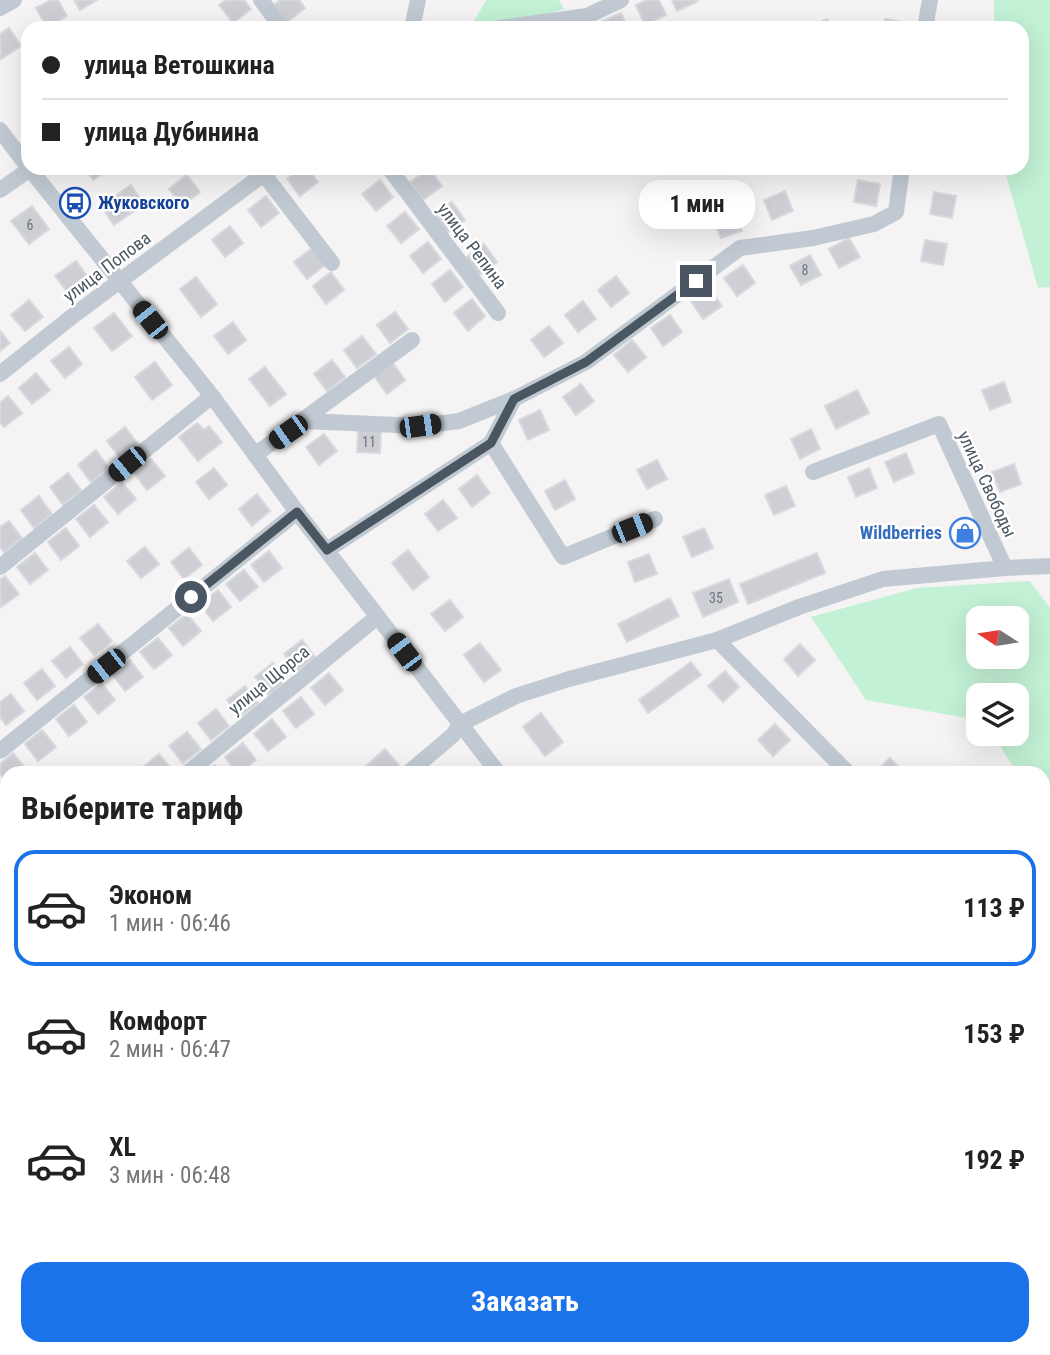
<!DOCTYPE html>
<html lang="ru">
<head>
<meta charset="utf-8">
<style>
  :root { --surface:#fff; --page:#f6f6f6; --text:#222; --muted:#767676; --line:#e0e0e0; --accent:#1a73e8 }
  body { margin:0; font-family:"Roboto Condensed",sans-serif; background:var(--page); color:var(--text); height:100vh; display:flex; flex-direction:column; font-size:26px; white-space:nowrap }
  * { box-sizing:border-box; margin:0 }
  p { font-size:23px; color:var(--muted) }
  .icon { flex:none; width:38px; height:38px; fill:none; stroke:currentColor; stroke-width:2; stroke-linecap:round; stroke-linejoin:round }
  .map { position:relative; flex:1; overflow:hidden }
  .sheet { position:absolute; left:0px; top:766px; width:1050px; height:590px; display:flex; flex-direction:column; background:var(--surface); border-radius:21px 21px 0 0; box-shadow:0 7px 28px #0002 }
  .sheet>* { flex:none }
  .top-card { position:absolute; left:21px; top:21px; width:1008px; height:154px; border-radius:21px; box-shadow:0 7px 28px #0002; display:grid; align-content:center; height:154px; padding:0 21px; background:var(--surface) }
  .needle { width:46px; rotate:282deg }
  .buttons { position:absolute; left:966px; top:606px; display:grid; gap:14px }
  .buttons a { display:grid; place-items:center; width:63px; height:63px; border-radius:14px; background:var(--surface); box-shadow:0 7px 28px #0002; font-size:35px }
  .end { position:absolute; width:32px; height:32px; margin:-16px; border:9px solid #4a5661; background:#fff; box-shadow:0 0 0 4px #fff }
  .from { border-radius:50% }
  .bubble { position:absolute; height:49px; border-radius:21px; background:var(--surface); box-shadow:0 7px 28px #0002; font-size:23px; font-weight:700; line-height:49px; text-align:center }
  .car { position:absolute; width:21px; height:42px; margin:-21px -10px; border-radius:9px; box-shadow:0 0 5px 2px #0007; background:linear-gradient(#222 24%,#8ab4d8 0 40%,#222 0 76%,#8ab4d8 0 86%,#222 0) }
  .top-card b { display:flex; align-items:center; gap:24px; height:66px; font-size:26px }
  .top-card b+b { border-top:2px solid var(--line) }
  .top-card i { width:18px; height:18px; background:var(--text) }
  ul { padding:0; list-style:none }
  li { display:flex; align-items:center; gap:21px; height:116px; margin:0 14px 10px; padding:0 7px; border:4px solid transparent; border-radius:21px }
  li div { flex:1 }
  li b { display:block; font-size:26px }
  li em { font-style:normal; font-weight:700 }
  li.on { border-color:var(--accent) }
  li>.icon { width:63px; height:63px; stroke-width:1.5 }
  h2 { padding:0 21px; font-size:32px; line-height:84px }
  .button { display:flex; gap:14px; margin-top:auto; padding:14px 21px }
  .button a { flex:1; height:80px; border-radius:21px; background:var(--accent); color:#fff; font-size:28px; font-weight:700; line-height:80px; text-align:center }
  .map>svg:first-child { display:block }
  .green { fill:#c3f1d5; fill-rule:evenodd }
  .building { fill:#cdcfd5; stroke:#d7d9de; stroke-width:2 }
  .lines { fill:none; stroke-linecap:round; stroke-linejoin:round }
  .minor { stroke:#c1cad2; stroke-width:16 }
  .route { stroke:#4a5661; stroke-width:9 }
  .labels { text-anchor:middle; stroke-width:5; stroke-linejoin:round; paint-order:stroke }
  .number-label { font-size:14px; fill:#6b747e }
  .transit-label { font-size:18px; font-weight:bold; fill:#164399; stroke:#fff; text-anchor:start }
  .street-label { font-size:18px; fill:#4a5661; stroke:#fff }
  .shop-label { font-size:18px; font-weight:bold; fill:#366cbe; stroke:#fff; text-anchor:end }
</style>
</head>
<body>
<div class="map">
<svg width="1050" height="1355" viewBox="0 0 1050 1355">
  <rect width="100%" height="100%" fill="#f5f3f3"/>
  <g class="green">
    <polygon points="486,0 559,0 564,9 523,21 473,23"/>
    <polygon points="994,0 1050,0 1050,287 1038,288 1004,168 1022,168 1022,28 994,28"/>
    <path d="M1030 581 1050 608V827L1043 816V774L1017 773 992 733H1017V695H978V720L866 700 811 617 917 588ZM978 618H1017V656H978Z"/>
  </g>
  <g class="building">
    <polygon points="51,0 58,0 67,16 47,27 36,8"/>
    <polygon points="74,0 97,0 80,10"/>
    <polygon points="226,0 244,0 251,9 233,23 219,5"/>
    <polygon points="280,0 299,0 305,8 287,22 274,5"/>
    <polygon points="647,0 659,0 666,15 645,25 636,5"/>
    <polygon points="672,0 697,0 698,1 677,11"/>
    <polygon points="621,13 628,28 603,28 600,22"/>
    <polygon points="827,19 832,28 807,28"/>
    <polygon points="885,19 908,23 907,28 884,28"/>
    <polygon points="9,28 21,46 1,59 0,34"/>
    <polygon points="85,168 110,168 93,180"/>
    <polygon points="301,168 307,168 318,182 300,196 287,179"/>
    <polygon points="429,169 442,186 423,200 410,182"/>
    <polygon points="187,175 200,192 182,206 169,189"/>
    <polygon points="380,180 393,197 376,211 362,194"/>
    <polygon points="858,180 880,184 876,206 854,202"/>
    <polygon points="131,185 144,204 114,225 101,206"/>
    <polygon points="785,191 793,211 772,220 764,200"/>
    <polygon points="934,192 956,196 952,218 930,214"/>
    <polygon points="266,196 279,213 261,227 248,210"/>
    <polygon points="452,202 465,220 447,233 434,216"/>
    <polygon points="32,206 49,229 29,244 11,221"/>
    <polygon points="735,210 742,231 721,238 713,218"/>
    <polygon points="405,212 419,229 401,243 387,226"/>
    <polygon points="230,226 243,243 225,257 212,240"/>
    <polygon points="849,238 860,257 839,268 829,249"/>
    <polygon points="925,240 947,244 943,265 921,261"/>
    <polygon points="428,242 441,259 423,273 410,256"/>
    <polygon points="484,244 497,262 479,275 466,258"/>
    <polygon points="312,248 325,265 307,279 294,262"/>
    <polygon points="810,255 821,275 801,285 790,266"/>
    <polygon points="76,261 93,284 73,299 55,276"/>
    <polygon points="743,265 755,283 737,296 724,278"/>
    <polygon points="450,270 463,287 445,302 432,284"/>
    <polygon points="331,272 344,290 326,304 313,286"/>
    <polygon points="616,276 629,293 611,307 598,290"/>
    <polygon points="196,277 217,304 201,317 180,289"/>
    <polygon points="709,288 722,306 703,319 691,301"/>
    <polygon points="472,299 485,316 468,331 454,313"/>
    <polygon points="29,300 43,317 25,331 11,315"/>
    <polygon points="583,301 596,319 578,332 565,315"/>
    <polygon points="395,312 408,329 390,343 377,325"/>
    <polygon points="114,313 132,336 112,351 94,328"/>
    <polygon points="670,315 682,332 663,346 651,328"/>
    <polygon points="233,322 246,340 228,354 214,336"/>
    <polygon points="549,326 563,343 544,357 531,340"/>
    <polygon points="0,331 10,343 0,351"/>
    <polygon points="362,336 376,354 357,368 344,350"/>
    <polygon points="632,340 646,357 628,372 614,355"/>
    <polygon points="69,347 82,364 65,378 51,361"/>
    <polygon points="332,360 345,377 327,391 314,374"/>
    <polygon points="155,362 172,385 152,400 135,377"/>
    <polygon points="392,362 405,380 387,394 374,376"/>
    <polygon points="265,367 286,394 270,406 249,379"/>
    <polygon points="36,373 50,390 32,404 19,388"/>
    <polygon points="1004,382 1011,402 990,410 982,390"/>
    <polygon points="581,384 594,401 576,415 563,397"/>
    <polygon points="857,390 869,413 836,429 825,406"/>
    <polygon points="8,396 22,413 4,427 0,422 0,403"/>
    <polygon points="540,410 549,430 528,440 519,420"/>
    <polygon points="197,423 204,430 209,426 222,442 198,461 179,437"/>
    <polygon points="125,427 138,444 120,458 107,441"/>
    <polygon points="811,429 820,449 800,459 791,439"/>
    <polygon points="358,430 381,431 380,453 357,452"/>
    <polygon points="324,434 337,451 319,465 306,447"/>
    <polygon points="96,450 109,468 91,482 78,465"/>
    <polygon points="906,453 914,473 894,482 885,462"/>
    <polygon points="151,459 165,476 147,490 134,473"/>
    <polygon points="657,460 667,479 647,489 637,470"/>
    <polygon points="1014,464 1021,484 1000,492 992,472"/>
    <polygon points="214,468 227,485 209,499 196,482"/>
    <polygon points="869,468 877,488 856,497 848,477"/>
    <polygon points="68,473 81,490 63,505 50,487"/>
    <polygon points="477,475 490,493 472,507 459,489"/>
    <polygon points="565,480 575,499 555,510 545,491"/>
    <polygon points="122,482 136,499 118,514 104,497"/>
    <polygon points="786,486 795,506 774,515 765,495"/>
    <polygon points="257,494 270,511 252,526 239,509"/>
    <polygon points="39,496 52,514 34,528 21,510"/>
    <polygon points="443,500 457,518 438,531 425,514"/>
    <polygon points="94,505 108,522 90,537 76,519"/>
    <polygon points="9,521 22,538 4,552 0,547 0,527"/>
    <polygon points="972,524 975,537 958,542 954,529"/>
    <polygon points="66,528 79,546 61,560 48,542"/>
    <polygon points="704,528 713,548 692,557 683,537"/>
    <polygon points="145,547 159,564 141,578 127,561"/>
    <polygon points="189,548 202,565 184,579 171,562"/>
    <polygon points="408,550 429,577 413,590 392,563"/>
    <polygon points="269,551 282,568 264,582 251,565"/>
    <polygon points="35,553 48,570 30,584 17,567"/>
    <polygon points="817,553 825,573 748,604 740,584"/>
    <polygon points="649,554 657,574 635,582 628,562"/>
    <polygon points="244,570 258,587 240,601 226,584"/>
    <polygon points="5,576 19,594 1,607 0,580"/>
    <polygon points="729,579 738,602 703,617 693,593"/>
    <polygon points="218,590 231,607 213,621 200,604"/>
    <polygon points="670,598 679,616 627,642 618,624"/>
    <polygon points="450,600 463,617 445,631 431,614"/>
    <polygon points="187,614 201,631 183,646 169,628"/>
    <polygon points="98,624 112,641 94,655 80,638"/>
    <polygon points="158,638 172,655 154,669 140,652"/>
    <polygon points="302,640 315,657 297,671 284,654"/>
    <polygon points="480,643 501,670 484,682 464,655"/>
    <polygon points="800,644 815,660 798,676 784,659"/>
    <polygon points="70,647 83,664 66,678 52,661"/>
    <polygon points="130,660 143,677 125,691 112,674"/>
    <polygon points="691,662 701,675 648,713 639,700"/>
    <polygon points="273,663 287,680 269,695 255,677"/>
    <polygon points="42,669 55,686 37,700 24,683"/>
    <polygon points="725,671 739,687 723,702 708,686"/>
    <polygon points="329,673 343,690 325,705 311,688"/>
    <polygon points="102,683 115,700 98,714 84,697"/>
    <polygon points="245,686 258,703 240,717 227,700"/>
    <polygon points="11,694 24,711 6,725 0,717 0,702"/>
    <polygon points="301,697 314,714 296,728 283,711"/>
    <polygon points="74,705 87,722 69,736 56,719"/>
    <polygon points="216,709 229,726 211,740 198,723"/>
    <polygon points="541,713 563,742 545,756 523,727"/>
    <polygon points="272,719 286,737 268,751 254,734"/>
    <polygon points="775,724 790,740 773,756 758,740"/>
    <polygon points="42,730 56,747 38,761 25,744"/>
    <polygon points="187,732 201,749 183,763 169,746"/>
    <polygon points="243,743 256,760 238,774 225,757"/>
    <polygon points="385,749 399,765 389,774 357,774"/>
    <polygon points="13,753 27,770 23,774 7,774 7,782 0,773 0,764"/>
    <polygon points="159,754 173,771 170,774 145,774 141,769"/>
    <polygon points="890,758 905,774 874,774 874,773"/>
    <polygon points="215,765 221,774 205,774"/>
    <polygon points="7,873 7,887 0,878"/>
    <polygon points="0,942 7,949 7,965 0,970"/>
    <polygon points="1045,943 1050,950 1050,965 1043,970 1043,944"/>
    <polygon points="1050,1052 1050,1079 1044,1083 1043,1057"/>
    <polygon points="4,1058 7,1061 7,1084 1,1090 0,1062"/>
    <polygon points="4,1118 7,1122 7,1143 0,1149 0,1121"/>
    <polygon points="6,1299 7,1326 2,1330 0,1327 0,1304"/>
    <polygon points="76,1349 103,1349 96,1355 81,1355"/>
    <polygon points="177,1349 205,1349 197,1355 181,1355"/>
    <polygon points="297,1349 322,1349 326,1354 297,1355 294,1351"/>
    <polygon points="395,1349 415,1349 419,1355 390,1355"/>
    <polygon points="632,1349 653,1349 657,1355 628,1355 627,1353"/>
    <polygon points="784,1349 800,1349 805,1355 777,1355"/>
  </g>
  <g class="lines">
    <g class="minor">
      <polyline points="261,0 282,28"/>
      <polyline points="0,8 14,0"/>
      <polyline points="412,28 418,0"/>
      <polyline points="499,28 587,16 621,0"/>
      <polyline points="925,28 930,0"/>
      <polyline points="0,130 28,167"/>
      <polyline points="29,168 212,396 297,512 499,774"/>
      <polyline points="259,168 332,263"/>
      <polyline points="389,168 498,313"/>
      <polyline points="0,190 30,169"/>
      <polyline points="0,374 74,315 272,168"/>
      <polyline points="304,421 420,426 459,421 514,399"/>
      <polyline points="491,443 563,557 655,519"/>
      <polyline points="255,455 412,340"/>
      <polyline points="813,472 939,424 1005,568"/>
      <polyline points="327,550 491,443 514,399 586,362 740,248 813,238 874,224 896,212 902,168"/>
      <polyline points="0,567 212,396"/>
      <polyline points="717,640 849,774"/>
      <polyline points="460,724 516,696 569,679 717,640 799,607 883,579 1005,568 1050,566"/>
      <polyline points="0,751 297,512"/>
      <polyline points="186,774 377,617"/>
      <polyline points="407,774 453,735 460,724"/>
      <polyline points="0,913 7,922"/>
      <polyline points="1043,1006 1050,1015"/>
      <polyline points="0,1104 7,1099"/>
      <polyline points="0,1277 7,1272"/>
      <polyline points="905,1349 909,1355"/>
      <polyline points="122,1355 130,1349"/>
      <polyline points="351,1355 359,1349"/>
      <polyline points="600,1355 607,1349"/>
      <polyline points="877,1355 885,1349"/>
    </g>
  </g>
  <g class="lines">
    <polyline class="route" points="191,597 297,512 327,550 491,443 514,399 586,362 696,281"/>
  </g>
  <defs>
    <g id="bus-ring" transform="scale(1.575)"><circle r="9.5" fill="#fff" stroke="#1a4fb4" stroke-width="1.5"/><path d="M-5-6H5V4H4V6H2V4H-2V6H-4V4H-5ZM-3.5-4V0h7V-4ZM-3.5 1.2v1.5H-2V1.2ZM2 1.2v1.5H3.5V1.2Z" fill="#1a4fb4"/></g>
    <g id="shop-ring" transform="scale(1.575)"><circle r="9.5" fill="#fff" stroke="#3f7fe0" stroke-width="1.5"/><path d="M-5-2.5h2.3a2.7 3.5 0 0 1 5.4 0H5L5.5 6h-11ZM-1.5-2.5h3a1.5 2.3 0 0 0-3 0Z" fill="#3f7fe0"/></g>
  </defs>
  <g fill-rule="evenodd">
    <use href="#bus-ring" x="75" y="203"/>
    <use href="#shop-ring" x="965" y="533"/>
  </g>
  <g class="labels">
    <g class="number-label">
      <text x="30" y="230">6</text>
      <text x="805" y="275">8</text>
      <text x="369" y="447">11</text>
      <text x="716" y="603">35</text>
    </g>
    <g class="transit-label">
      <text x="98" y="209">Жуковского</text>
    </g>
    <g class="street-label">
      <text transform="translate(472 246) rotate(53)" y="6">улица Репина</text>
      <text transform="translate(107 267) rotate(-37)" y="6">улица Попова</text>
      <text transform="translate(987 484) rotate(65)" y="6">улица Свободы</text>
      <text transform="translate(269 680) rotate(-39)" y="6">улица Щорса</text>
    </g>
    <g class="shop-label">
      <text x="942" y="539">Wildberries</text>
    </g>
  </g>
</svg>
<div class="buttons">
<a><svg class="needle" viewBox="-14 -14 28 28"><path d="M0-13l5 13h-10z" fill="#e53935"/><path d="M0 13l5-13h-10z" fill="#767676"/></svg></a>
<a><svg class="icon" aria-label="layers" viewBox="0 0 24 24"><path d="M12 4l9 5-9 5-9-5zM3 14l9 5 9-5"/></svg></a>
</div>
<i class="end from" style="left:191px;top:597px"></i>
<i class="end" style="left:696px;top:281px"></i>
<div class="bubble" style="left:639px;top:180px;width:116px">1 мин</div>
<i class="car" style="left:150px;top:320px;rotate:321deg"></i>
<i class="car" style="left:420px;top:426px;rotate:82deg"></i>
<i class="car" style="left:288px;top:432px;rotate:235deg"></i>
<i class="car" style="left:127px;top:464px;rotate:231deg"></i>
<i class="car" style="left:632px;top:528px;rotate:68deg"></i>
<i class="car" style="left:404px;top:652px;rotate:323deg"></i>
<i class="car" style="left:106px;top:666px;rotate:232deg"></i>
<div class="top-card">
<b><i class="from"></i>улица Ветошкина</b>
<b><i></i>улица Дубинина</b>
</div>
<section class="sheet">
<h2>Выберите тариф</h2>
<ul>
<li class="on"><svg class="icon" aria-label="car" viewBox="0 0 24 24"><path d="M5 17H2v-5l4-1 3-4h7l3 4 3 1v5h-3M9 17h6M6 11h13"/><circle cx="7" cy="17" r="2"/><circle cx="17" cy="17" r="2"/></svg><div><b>Эконом</b><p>1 мин · 06:46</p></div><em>113 ₽</em></li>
<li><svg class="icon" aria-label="car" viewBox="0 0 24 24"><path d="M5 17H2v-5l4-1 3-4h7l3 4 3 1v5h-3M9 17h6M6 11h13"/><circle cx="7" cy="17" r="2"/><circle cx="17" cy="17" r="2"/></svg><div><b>Комфорт</b><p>2 мин · 06:47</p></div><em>153 ₽</em></li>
<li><svg class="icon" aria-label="car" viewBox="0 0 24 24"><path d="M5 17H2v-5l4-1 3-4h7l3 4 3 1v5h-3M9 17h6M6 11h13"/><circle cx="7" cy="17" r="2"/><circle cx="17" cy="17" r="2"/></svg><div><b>XL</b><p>3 мин · 06:48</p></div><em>192 ₽</em></li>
</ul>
<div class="button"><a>Заказать</a></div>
</section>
</div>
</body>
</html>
